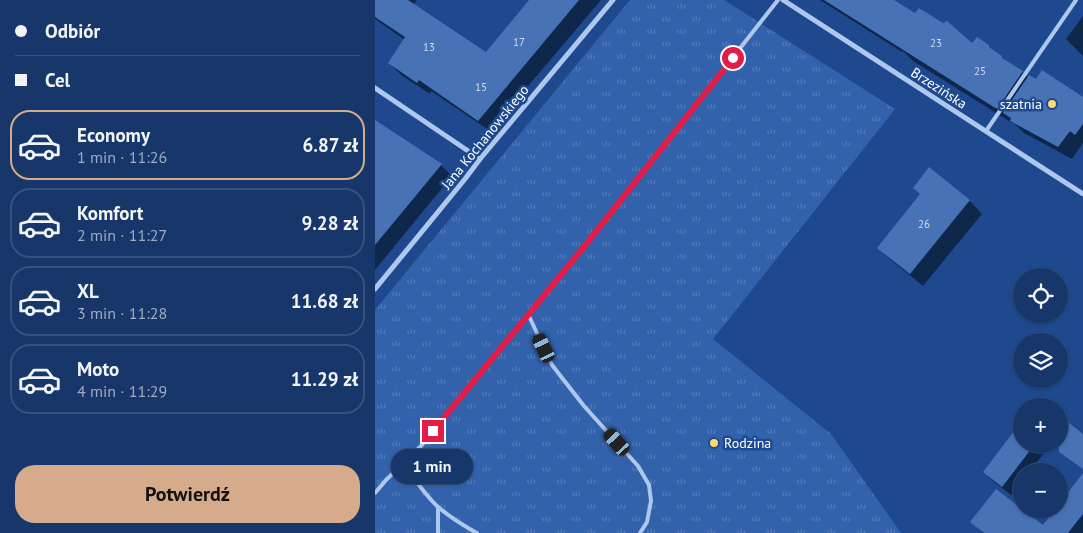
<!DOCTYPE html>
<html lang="pl">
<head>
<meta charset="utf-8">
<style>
  :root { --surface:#17376b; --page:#203f71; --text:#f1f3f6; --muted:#9eacc1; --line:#36517e; --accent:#d6ab8b }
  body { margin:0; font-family:"PT Sans",sans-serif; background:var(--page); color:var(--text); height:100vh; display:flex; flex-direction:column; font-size:19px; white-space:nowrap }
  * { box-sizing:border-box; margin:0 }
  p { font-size:16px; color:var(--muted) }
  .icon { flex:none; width:28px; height:28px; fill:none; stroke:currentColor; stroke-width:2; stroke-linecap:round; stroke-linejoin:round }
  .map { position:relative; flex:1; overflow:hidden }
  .side { display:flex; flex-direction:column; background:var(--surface); width:375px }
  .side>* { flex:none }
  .banner { display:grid; align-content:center; height:110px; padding:0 15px; background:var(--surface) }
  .controls { position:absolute; left:638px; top:268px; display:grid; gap:10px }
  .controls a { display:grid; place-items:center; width:55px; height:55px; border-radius:50%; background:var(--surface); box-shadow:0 1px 4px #0004,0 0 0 1px var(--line); font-size:25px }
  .end { position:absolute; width:22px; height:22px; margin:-11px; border:6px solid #e11d48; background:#fff; box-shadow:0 0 0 2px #fff }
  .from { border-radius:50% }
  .bubble { position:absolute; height:35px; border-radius:18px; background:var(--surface); box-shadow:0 1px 4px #0004,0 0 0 1px var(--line); font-size:16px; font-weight:600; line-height:35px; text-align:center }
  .car { position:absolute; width:15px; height:30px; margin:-15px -8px; border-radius:6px; box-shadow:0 0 4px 1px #0007; background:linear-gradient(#222 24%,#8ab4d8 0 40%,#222 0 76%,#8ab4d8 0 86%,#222 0) }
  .banner b { display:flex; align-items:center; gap:18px; height:48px; font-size:19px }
  .banner b+b { border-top:1px solid var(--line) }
  .banner i { width:12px; height:12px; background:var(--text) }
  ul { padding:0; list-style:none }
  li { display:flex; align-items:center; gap:15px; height:70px; margin:0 10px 8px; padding:0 5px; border:2px solid var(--line); border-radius:20px }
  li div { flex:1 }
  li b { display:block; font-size:19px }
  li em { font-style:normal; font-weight:600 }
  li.active { border-color:var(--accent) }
  li>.icon { width:45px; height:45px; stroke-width:1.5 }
  .action { display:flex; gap:10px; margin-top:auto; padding:10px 15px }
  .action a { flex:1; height:58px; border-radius:20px; background:var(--accent); color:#111; font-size:20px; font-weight:600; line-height:58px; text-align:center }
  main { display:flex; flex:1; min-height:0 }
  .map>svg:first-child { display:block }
  .park { fill:url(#park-tufts) }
  .shadow { fill:#0007 }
  .building { fill:#4872b6 }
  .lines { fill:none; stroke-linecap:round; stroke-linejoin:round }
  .service { stroke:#aec7ed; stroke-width:4 }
  .minor { stroke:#aec7ed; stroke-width:5 }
  .route { stroke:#e11d48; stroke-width:6 }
  .poi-dot { fill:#fada6f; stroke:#1f498f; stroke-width:2 }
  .labels { text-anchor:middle; stroke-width:5; stroke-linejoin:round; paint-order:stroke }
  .number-label { font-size:11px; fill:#d1dced }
  .street-label { font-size:14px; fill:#fff; stroke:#1f498f }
  .poi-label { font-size:14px; fill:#fff; stroke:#1f498f; text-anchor:end }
</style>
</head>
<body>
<main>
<section class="side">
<div class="banner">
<b><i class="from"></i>Odbiór</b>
<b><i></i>Cel</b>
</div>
<ul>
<li class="active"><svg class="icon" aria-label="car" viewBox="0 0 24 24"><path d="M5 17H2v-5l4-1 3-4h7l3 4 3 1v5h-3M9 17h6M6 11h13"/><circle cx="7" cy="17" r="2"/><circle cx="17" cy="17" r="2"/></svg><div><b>Economy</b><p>1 min · 11:26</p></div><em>6.87 zł</em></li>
<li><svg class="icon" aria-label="car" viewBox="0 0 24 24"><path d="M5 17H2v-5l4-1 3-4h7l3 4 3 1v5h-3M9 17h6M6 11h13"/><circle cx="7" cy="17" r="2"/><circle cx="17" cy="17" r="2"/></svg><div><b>Komfort</b><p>2 min · 11:27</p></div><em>9.28 zł</em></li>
<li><svg class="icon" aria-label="car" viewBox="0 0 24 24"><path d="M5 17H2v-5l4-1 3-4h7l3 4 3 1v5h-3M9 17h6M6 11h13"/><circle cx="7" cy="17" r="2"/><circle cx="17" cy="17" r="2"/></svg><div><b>XL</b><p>3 min · 11:28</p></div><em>11.68 zł</em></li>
<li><svg class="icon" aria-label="car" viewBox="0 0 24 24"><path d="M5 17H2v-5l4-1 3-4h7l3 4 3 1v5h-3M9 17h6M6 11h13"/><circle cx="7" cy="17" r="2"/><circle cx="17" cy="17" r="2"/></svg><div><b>Moto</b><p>4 min · 11:29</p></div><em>11.29 zł</em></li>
</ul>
<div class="action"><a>Potwierdź</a></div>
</section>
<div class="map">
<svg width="708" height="533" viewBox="0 0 708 533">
  <defs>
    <pattern id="park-tufts" width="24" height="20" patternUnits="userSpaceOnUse" patternTransform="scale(1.25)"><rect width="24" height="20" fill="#3362ac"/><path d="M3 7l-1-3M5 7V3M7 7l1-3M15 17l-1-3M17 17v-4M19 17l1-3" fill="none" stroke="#527ab8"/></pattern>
  </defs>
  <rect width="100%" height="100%" fill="#1f498f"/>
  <polygon class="park" points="255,0 349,0 520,109 338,339 456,434 526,533 0,533 0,310"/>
  <g class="shadow">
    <polygon points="0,0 42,0 38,5 111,54 156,0 226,0 115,131 56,91 55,94 26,75 15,63 30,40 0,19"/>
    <polygon points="445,0 516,0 597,45 613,46 633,63 647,72 654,78 708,99 708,143 697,159 649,133 638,122 637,123 538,61 528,51 527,52"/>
    <polygon points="708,16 708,56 691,39"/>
    <polygon points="0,135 66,165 77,176 0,270"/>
    <polygon points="555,169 595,201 607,214 548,286 516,260 504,248 546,195"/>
    <polygon points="664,401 671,406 660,406"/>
    <polygon points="646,424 646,444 676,444 655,471 646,471 646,482 636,495 618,481 609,472"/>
    <polygon points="708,475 708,533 608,533 597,522 668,527 682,509 684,509 684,506"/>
  </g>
  <g class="building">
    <polygon points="0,0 33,0 111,52 154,0 204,0 103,121 44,80 42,83 13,63 30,37 0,17"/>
    <polygon points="449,0 519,0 540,13 544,8 568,23 572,21 597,43 602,37 614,45 614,47 627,56 627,58 648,71 622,109"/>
    <polygon points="667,70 708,97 708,124 700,135 695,131 683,147 635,121 636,118 628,113 654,75 661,79"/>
    <polygon points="0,120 67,164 0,245"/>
    <polygon points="554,167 595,200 535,274 502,248 545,194 538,188"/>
    <polygon points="684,415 708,434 708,469 684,452"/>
    <polygon points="646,422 646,444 660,444 627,487 608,472"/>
    <polygon points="708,473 708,514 693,533 609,533 595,522 621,489 668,525 680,509 684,509 684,504"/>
  </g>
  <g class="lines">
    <g class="service">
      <polyline points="611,131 701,0"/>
      <polyline points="153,314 177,365 209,406 263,466 274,485 276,501 272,522 265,533"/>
      <path d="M28 463C39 478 49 494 63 507 75 517 89 526 102 533"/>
      <polyline points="0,493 11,480 37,455 46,446 212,243 403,0"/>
      <polyline points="63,507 63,533"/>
    </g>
    <g class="minor">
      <polyline points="408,0 708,194"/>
      <polyline points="0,88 105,159"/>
      <polyline points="0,289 90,179 105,159 238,0"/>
    </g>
  </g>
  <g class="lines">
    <polyline class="route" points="58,431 212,243 358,58"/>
  </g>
  <g class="poi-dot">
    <circle cx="677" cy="104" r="5"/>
    <circle cx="339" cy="443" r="5"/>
  </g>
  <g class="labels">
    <g class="number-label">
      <text x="144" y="46">17</text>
      <text x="561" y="47">23</text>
      <text x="54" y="51">13</text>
      <text x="605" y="75">25</text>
      <text x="106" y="91">15</text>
      <text x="549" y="228">26</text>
    </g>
    <g class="street-label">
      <text transform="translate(564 88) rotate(33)" y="5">Brzezińska</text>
      <text transform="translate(110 137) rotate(-51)" y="5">Jana Kochanowskiego</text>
    </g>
    <g class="poi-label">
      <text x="667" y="109">szatnia</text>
      <text x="349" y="448" text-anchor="start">Rodzina</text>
    </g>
  </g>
</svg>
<div class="controls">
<a><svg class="icon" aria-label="locate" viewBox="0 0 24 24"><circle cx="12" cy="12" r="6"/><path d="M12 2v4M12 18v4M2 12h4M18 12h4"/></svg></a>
<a><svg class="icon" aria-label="layers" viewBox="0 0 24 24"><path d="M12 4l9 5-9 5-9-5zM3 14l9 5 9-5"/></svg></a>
<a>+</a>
<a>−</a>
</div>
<i class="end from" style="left:358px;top:58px"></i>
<i class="end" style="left:58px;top:431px"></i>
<div class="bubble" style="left:16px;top:449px;width:82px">1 min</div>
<i class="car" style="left:169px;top:348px;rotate:335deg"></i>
<i class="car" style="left:242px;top:442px;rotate:318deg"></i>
</div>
</main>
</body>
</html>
